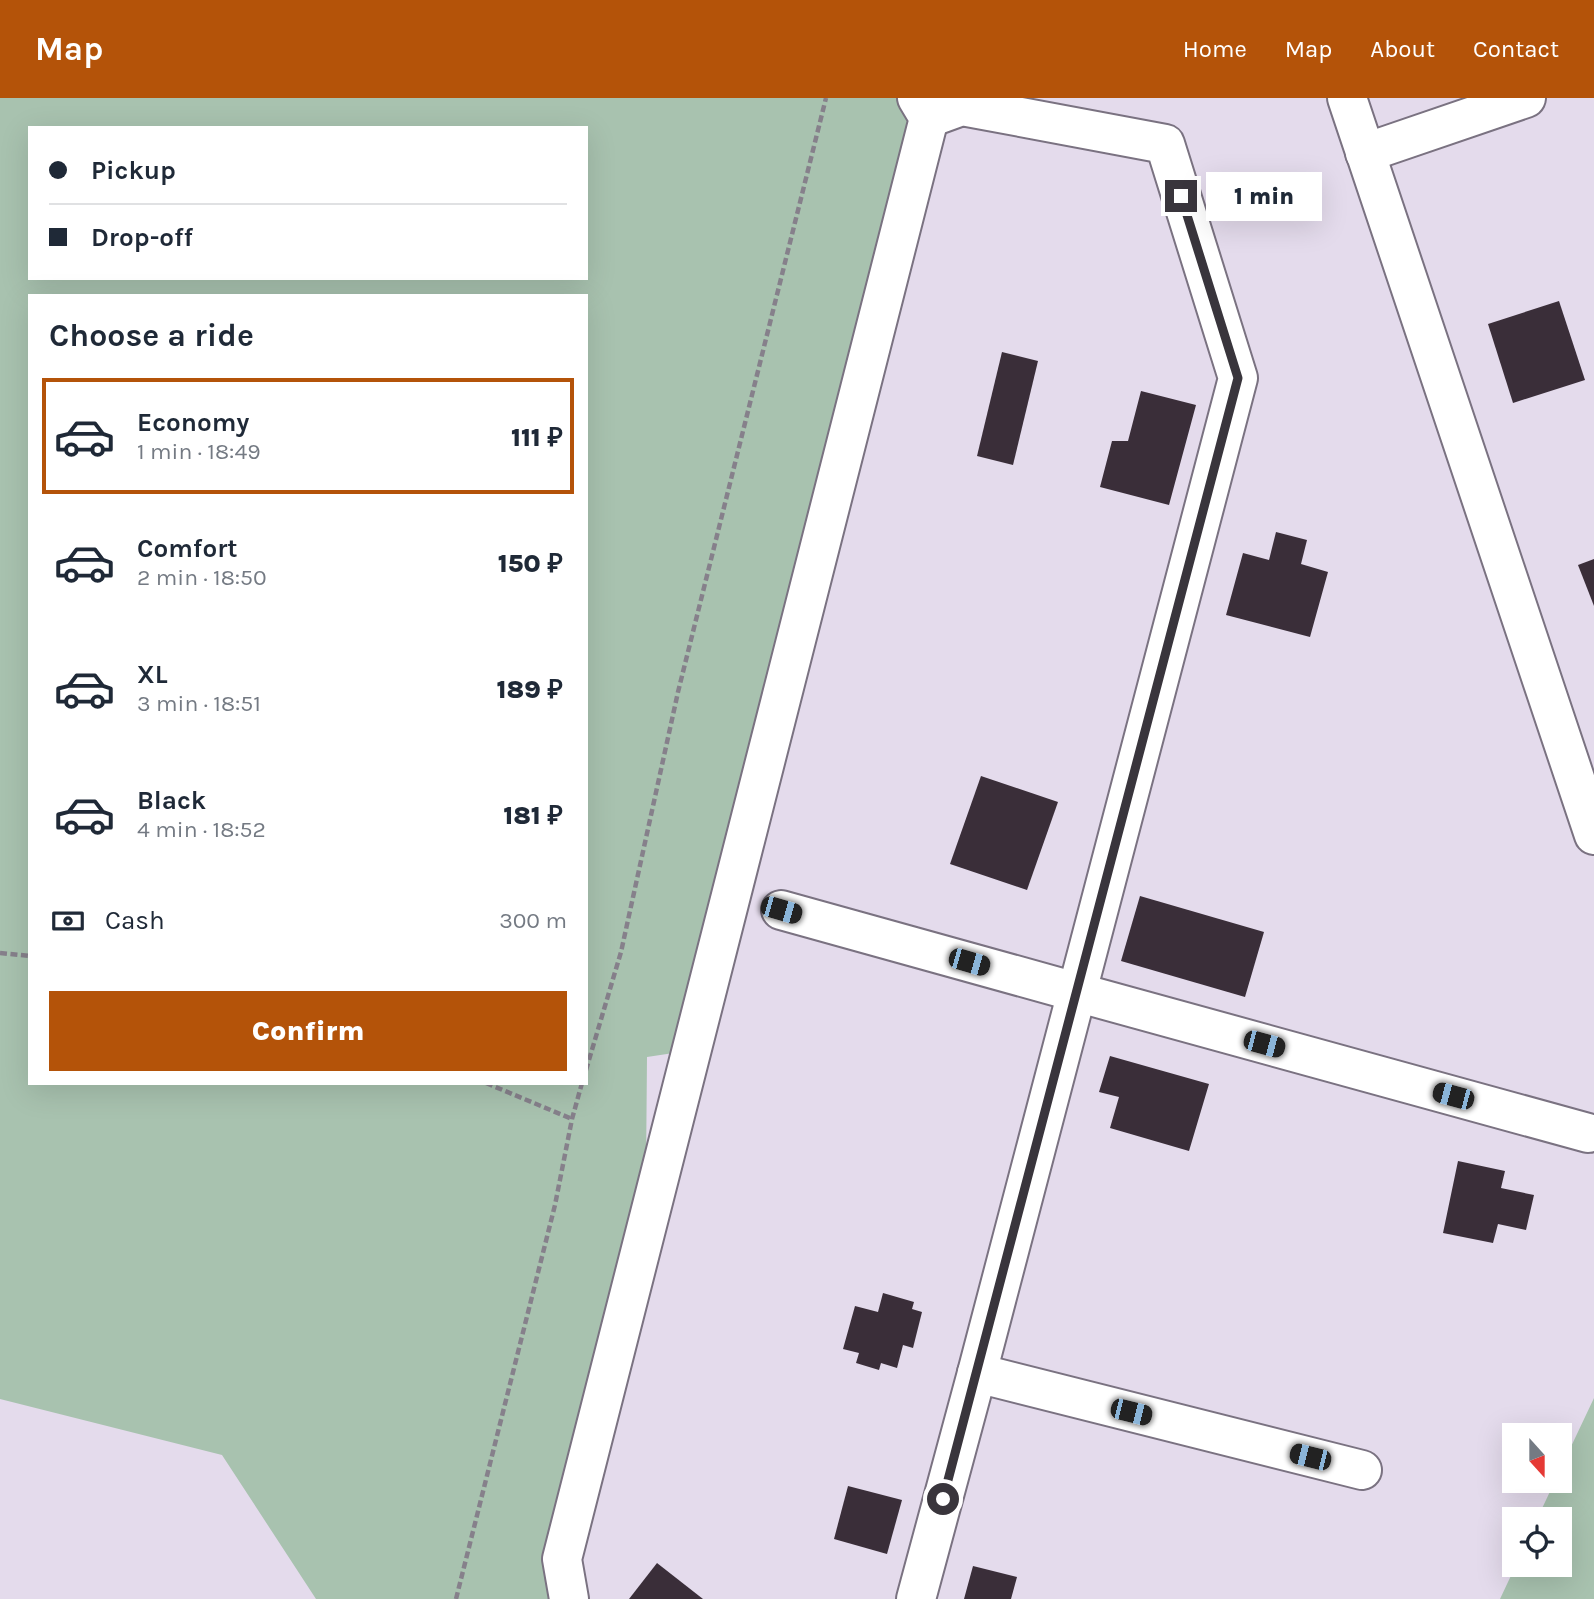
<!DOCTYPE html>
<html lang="en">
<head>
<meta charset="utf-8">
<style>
  :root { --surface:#fff; --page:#f6f6f7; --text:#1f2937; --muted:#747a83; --line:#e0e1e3; --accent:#b45309 }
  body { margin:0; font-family:Karla,sans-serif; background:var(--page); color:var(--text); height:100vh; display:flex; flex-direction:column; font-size:26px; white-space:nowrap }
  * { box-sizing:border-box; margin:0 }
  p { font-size:23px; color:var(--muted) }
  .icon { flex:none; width:38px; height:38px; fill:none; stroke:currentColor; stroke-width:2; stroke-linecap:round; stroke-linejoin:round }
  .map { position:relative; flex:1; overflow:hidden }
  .sheet { position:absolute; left:28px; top:196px; width:560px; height:791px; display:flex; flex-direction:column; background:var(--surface); border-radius:0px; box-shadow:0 7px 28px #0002 }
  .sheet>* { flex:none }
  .top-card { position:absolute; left:28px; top:28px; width:560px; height:154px; border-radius:0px; box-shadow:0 7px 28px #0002; display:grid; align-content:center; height:154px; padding:0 21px; background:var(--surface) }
  .needle { width:46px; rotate:159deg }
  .tools { position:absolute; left:1502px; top:1325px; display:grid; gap:14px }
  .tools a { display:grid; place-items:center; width:70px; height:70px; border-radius:0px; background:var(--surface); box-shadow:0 7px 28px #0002; font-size:35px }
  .end { position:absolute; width:32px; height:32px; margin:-16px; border:9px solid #39353c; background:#fff; box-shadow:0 0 0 4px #fff }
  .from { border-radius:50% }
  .bubble { position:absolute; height:49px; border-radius:0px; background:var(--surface); box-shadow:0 7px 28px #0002; font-size:23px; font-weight:800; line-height:49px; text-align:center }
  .car { position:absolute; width:21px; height:42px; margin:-21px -10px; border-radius:9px; box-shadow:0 0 5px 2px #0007; background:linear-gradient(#222 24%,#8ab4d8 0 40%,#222 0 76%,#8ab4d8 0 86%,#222 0) }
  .top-card b { display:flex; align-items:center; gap:24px; height:66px; font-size:26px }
  .top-card b+b { border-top:2px solid var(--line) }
  .top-card i { width:18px; height:18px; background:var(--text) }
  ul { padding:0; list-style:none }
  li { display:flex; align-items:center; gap:21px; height:116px; margin:0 14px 10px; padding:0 7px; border:4px solid transparent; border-radius:0px }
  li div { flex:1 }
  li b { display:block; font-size:26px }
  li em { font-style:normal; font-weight:800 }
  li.active { border-color:var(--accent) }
  li>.icon { width:63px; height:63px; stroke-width:1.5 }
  h2 { padding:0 21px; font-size:32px; line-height:84px }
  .pay { display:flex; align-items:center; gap:18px; height:77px; padding:0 21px; font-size:26px }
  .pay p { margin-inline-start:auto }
  .primary-button { display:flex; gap:14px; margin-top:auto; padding:14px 21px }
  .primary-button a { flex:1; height:80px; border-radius:0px; background:var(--accent); color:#fff; font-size:28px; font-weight:800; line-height:80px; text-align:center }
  header { display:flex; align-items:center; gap:42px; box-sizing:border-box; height:98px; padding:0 35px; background:var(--accent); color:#fff }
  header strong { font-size:33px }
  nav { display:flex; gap:38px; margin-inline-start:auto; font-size:24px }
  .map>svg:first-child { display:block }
  .green { fill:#a8c2af; fill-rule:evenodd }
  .building { fill:#3a2e39 }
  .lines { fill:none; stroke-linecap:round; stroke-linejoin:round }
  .minor-casing { stroke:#7a7281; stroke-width:42 }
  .path { stroke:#86808b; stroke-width:4.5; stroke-dasharray:7 3.5; stroke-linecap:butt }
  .minor { stroke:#fff; stroke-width:38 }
  .route { stroke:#39353c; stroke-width:9 }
</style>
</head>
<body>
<header>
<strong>Map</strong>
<nav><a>Home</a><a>Map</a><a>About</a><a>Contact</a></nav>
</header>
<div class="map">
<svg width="1594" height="1501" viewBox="0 0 1594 1501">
  <rect width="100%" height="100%" fill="#e4dbec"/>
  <g class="green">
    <path d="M0 0H923L700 951 647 959 645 1187 572 1501H316L222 1357 0 1301ZM30 30H586V180H30ZM30 198H586V985H30Z"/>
    <polygon points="1594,1300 1594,1501 1500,1501 1516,1467 1559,1466 1559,1421 1537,1421 1555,1383 1559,1382 1559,1374"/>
  </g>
  <g class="building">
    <polygon points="1559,203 1585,282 1513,305 1488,226"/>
    <polygon points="1002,254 1038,263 1013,367 977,358"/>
    <polygon points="1141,293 1196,307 1169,407 1100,389 1112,343 1128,343"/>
    <polygon points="1276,434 1307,442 1301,466 1328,474 1310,539 1226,517 1243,455 1269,462"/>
    <polygon points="1594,461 1594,508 1578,467"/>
    <polygon points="981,678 1058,704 1027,792 950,766"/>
    <polygon points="1140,798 1264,834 1245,899 1121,863"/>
    <polygon points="1110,958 1209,986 1189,1053 1110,1030 1119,999 1099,994"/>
    <polygon points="1458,1063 1505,1073 1501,1090 1534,1097 1526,1132 1498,1126 1493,1145 1443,1135"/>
    <polygon points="883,1195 914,1204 912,1211 922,1214 913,1250 903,1247 897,1270 881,1265 879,1272 856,1265 859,1255 843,1251 855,1208 878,1214"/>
    <polygon points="848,1388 902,1402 887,1456 834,1441"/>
    <polygon points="657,1465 703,1501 629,1501"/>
    <polygon points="973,1468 1017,1479 1011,1501 964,1501"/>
  </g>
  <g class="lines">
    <g class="minor-casing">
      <g id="minor">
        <polyline points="1347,0 1594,737"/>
        <polyline points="1365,55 1526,0"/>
        <polyline points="781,812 1076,894 1588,1035"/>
        <polyline points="977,1275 1362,1372"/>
        <polyline points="569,1501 562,1461 929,20 917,0"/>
        <polyline points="916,1501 977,1275 1238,280 1165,46 962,8 929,20"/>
      </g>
    </g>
    <g class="path">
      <polyline points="0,855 30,858"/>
      <polyline points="586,972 621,854 678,594 826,0"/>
      <polyline points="486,985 572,1021"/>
      <polyline points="456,1501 555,1107 572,1021 582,985"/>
    </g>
    <use href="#minor" class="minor"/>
  </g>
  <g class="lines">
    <polyline class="route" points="943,1401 1238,280 1181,98"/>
  </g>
</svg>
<div class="tools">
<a><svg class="needle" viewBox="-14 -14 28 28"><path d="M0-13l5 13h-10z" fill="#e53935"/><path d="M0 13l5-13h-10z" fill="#747a83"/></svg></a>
<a><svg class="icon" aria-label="locate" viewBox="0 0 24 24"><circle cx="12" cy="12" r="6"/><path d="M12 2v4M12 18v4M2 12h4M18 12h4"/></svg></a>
</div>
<i class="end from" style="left:943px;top:1401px"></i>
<i class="end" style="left:1181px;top:98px"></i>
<div class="bubble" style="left:1206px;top:74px;width:116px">1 min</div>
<i class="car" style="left:781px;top:812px;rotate:106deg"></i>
<i class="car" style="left:969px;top:864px;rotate:106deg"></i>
<i class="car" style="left:1264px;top:946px;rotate:105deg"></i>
<i class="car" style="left:1453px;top:998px;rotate:285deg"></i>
<i class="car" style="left:1131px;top:1314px;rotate:104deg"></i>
<i class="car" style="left:1310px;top:1359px;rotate:284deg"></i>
<div class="top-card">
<b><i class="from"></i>Pickup</b>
<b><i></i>Drop-off</b>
</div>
<section class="sheet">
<h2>Choose a ride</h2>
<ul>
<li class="active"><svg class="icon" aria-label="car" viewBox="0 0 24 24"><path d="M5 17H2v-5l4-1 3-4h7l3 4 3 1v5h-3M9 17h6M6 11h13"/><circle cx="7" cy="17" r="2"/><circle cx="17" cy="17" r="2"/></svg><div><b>Economy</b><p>1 min · 18:49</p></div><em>111 ₽</em></li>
<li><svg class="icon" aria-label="car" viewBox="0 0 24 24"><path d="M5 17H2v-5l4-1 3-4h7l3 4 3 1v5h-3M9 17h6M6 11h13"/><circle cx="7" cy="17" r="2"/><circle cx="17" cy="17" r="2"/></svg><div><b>Comfort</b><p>2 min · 18:50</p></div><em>150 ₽</em></li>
<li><svg class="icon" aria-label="car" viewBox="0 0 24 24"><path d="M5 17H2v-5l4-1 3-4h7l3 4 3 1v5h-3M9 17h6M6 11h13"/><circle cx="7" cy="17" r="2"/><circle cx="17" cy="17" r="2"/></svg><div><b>XL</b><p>3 min · 18:51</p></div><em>189 ₽</em></li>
<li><svg class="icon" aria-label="car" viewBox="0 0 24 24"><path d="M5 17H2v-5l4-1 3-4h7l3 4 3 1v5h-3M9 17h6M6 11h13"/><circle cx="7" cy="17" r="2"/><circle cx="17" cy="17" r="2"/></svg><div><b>Black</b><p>4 min · 18:52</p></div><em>181 ₽</em></li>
</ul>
<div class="pay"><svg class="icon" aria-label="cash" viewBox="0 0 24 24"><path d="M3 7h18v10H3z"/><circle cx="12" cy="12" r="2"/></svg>Cash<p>300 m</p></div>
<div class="primary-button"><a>Confirm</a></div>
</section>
</div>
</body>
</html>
